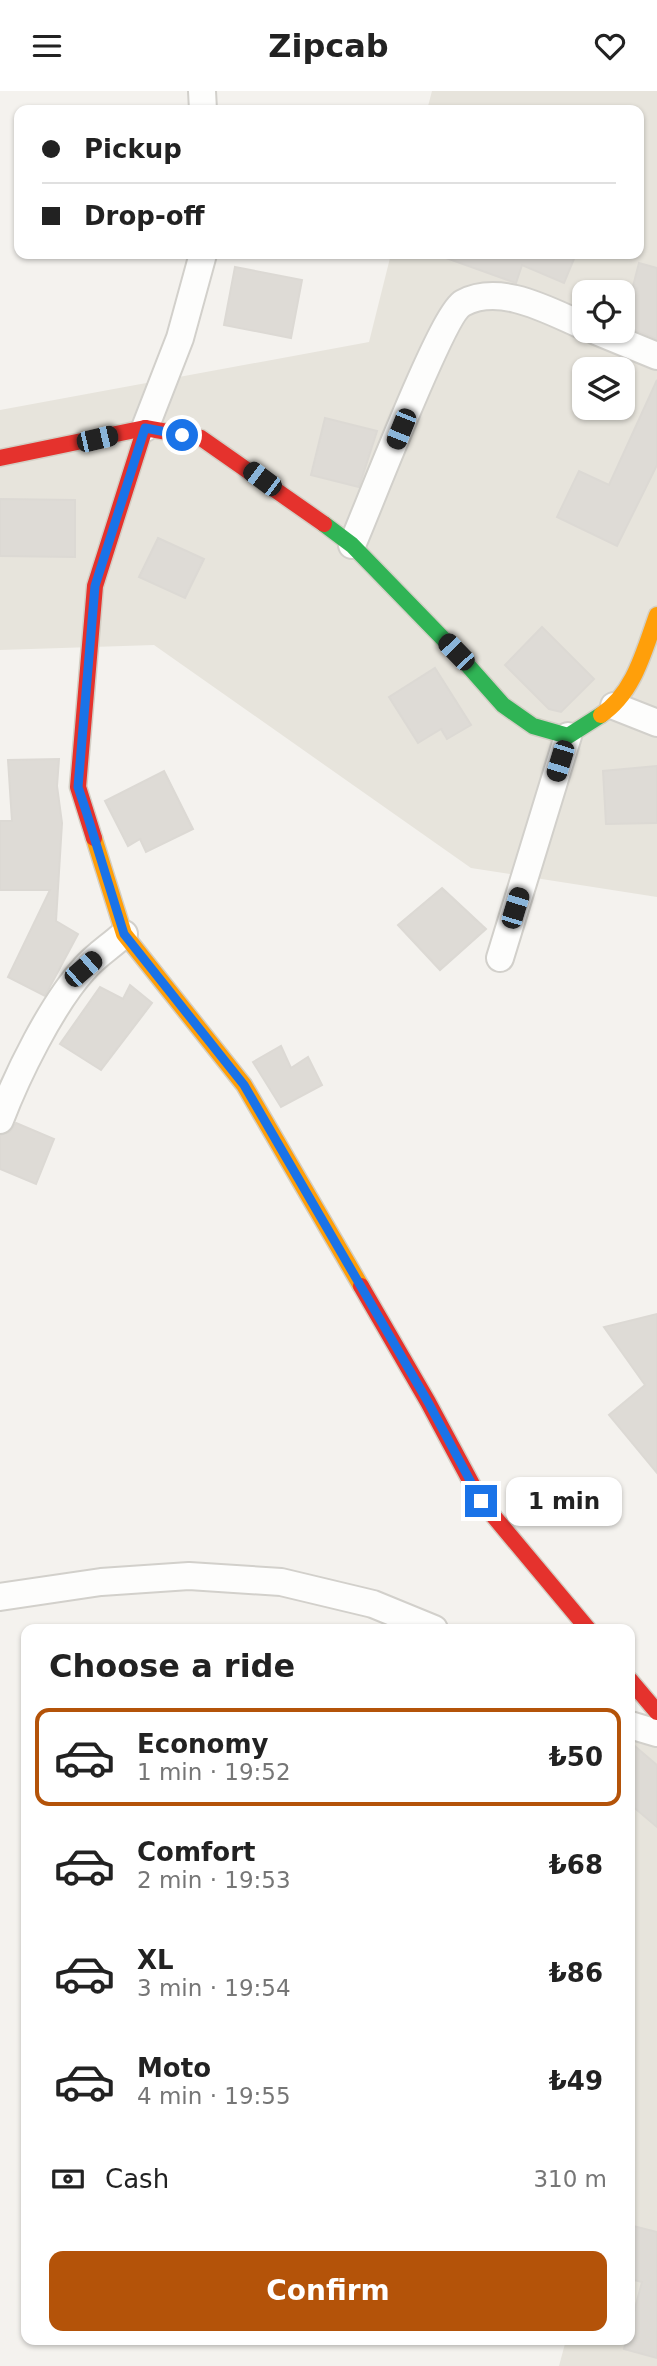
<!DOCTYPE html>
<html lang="en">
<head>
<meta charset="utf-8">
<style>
  :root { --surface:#fff; --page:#f6f6f6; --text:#222; --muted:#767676; --line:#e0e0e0; --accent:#b45309 }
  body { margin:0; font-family:"DejaVu Sans",sans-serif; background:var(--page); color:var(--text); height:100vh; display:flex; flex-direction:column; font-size:26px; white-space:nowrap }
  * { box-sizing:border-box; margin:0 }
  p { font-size:23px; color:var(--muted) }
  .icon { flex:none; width:38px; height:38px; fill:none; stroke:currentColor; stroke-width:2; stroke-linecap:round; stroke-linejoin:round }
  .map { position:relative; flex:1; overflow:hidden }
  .side { position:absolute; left:21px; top:1533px; width:614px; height:721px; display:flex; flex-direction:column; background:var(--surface); border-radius:14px; box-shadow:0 2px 5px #0004 }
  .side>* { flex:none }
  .banner { position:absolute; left:14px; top:14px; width:630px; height:154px; border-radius:14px; box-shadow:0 2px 5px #0004; display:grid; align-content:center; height:154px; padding:0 28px; background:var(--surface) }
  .fabs { position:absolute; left:572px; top:189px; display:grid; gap:14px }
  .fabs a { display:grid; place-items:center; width:63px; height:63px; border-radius:14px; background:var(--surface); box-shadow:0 2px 5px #0004; font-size:35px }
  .end { position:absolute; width:32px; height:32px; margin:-16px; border:9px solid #1a73e8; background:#fff; box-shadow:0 0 0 4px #fff }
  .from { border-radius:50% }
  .bubble { position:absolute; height:49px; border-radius:14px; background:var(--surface); box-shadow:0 2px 5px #0004; font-size:23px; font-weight:800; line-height:49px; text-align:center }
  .car { position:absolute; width:21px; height:42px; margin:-21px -10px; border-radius:9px; box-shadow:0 0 5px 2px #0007; background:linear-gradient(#222 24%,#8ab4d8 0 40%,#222 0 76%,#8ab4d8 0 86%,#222 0) }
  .banner b { display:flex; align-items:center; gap:24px; height:66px; font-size:26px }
  .banner b+b { border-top:2px solid var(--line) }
  .banner i { width:18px; height:18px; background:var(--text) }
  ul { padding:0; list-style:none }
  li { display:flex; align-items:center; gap:21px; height:98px; margin:0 14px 10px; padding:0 14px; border:4px solid transparent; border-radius:14px }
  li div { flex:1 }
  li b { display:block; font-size:26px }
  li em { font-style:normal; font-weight:800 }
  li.current { border-color:var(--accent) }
  li>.icon { width:63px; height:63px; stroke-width:1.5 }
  h2 { padding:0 28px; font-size:32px; line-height:84px }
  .pay { display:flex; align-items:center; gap:18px; height:77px; padding:0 28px; font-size:26px }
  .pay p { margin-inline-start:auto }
  .cta { display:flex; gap:14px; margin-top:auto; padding:14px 28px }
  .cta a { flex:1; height:80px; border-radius:14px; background:var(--accent); color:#fff; font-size:28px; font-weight:800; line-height:80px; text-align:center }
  header { display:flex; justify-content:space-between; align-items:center; height:91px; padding:0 28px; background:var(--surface); font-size:32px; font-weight:800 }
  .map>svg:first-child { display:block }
  .residential { fill:#e7e4dc; fill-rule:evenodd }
  .building { fill:#dedbd6; stroke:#dcd9d4; stroke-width:2 }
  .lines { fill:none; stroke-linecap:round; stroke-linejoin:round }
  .street-casing { stroke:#d2d0cb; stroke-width:30 }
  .fast-casing { stroke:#d3cfc5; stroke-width:19 }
  .slow-casing { stroke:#d3cfc5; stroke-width:19 }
  .jam-casing { stroke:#d3cfc5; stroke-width:19 }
  .street { stroke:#fdfdfc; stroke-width:26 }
  .fast { stroke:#30b455; stroke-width:16 }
  .slow { stroke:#ff9f0a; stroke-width:16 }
  .jam { stroke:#e5322d; stroke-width:16 }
  .route { stroke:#1a73e8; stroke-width:9 }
</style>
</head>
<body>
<header><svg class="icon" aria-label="menu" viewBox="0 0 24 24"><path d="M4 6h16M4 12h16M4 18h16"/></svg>Zipcab<svg class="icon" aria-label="heart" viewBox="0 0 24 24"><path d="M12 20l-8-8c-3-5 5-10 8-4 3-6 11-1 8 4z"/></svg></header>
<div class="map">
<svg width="657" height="2275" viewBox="0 0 657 2275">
  <rect width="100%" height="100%" fill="#f4f2ee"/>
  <g class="residential">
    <path d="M432 0H657V806L471 777 154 554 0 559V319L369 251 391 163H639V19H427ZM584 201H623V240H584ZM584 278H623V317H584Z"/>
    <polygon points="630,1627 657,1630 657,2275 559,2275 566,2249 630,2249"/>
  </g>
  <g class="building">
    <polygon points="444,163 576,163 564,192 522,174 516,192 443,166"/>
    <polygon points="639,172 657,177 657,248 623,234"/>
    <polygon points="235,176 302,189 291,247 224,234"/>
    <polygon points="657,289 657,374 617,455 557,426 579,380 609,394"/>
    <polygon points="325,327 377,340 359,396 311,384"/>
    <polygon points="0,408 75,409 75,466 0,465"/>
    <polygon points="158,447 204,468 185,507 139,486"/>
    <polygon points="542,536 594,588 561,621 549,618 505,574"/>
    <polygon points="435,577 471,634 447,648 441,638 418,652 389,606"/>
    <polygon points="59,668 57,695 62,732 56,830 78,843 45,905 8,886 50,799 0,799 0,730 12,730 8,669"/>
    <polygon points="657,675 657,732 606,733 603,680"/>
    <polygon points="164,680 193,738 146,761 140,748 128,755 105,710"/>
    <polygon points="442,797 486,838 440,879 398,834"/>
    <polygon points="130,894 152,912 101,979 60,953 100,896 123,908"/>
    <polygon points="281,955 291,977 308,966 322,994 281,1016 253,971"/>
    <polygon points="16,1032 54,1048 36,1093 0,1078 0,1044 10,1041"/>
    <polygon points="657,1223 657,1382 609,1324 645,1294 604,1236"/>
    <polygon points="630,1651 657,1674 657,1736 630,1713"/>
    <polygon points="633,2135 657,2141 657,2267 624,2258 626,2249 630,2249 630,2236 642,2191 630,2188 630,2147"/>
  </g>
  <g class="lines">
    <g class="street-casing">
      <g id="street">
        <polyline points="202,0 203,19"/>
        <polyline points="596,240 657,265"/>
        <polyline points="145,337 180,247 203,163"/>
        <path d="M352 454C367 420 442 223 463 212 501 192 549 220 584 235"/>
        <polyline points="614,615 657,632"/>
        <polyline points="500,867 568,645"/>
        <path d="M0 1029C17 984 52 913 84 878 95 865 111 855 124 843"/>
        <polyline points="0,1506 101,1491 189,1485 281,1491 373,1513 434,1538"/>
        <polyline points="630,1634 657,1642"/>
      </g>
    </g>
    <g class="fast-casing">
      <polyline id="fast" points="324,433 352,454 456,561 503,614 533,635 568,645 601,624"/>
    </g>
    <g class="slow-casing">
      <g id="slow">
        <path d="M601 624C634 602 644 560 657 524"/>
        <polyline points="94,747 124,843 244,994 361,1195"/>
      </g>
    </g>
    <g class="jam-casing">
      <g id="jam">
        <polyline points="0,367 145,337 201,347 324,433"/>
        <polyline points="94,747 78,696 95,495 145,337"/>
        <polyline points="361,1195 428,1311 481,1410 588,1538"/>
        <polyline points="630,1589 657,1621"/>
      </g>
    </g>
    <use href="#street" class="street"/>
    <use href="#fast" class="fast"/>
    <use href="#slow" class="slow"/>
    <use href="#jam" class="jam"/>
  </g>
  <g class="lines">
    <polyline class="route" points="182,344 145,337 95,495 78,696 86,720 124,843 244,994 428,1311 481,1410"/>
  </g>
</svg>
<div class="fabs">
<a><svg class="icon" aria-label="locate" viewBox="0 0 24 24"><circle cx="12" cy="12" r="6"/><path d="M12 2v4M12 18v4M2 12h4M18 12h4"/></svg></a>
<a><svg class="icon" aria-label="layers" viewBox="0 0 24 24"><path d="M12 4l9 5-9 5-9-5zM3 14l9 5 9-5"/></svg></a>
</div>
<i class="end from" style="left:182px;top:344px"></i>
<i class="end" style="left:481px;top:1410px"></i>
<div class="bubble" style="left:506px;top:1386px;width:116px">1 min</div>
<i class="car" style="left:401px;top:338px;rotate:202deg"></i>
<i class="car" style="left:97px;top:348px;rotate:77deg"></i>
<i class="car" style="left:262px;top:388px;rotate:307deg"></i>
<i class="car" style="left:456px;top:561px;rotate:316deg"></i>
<i class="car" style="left:560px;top:670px;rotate:197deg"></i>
<i class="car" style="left:515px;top:817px;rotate:17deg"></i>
<i class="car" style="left:83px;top:878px;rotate:49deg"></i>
<div class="banner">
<b><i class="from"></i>Pickup</b>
<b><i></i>Drop-off</b>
</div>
<section class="side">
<h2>Choose a ride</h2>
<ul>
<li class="current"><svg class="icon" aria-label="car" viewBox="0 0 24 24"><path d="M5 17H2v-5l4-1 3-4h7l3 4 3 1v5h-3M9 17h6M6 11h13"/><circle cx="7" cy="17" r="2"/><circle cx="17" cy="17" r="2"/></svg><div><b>Economy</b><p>1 min · 19:52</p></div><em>₺50</em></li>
<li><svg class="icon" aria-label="car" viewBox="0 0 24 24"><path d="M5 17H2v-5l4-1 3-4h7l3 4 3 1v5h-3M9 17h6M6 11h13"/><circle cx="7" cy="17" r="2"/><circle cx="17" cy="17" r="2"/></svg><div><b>Comfort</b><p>2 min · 19:53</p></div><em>₺68</em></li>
<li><svg class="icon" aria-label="car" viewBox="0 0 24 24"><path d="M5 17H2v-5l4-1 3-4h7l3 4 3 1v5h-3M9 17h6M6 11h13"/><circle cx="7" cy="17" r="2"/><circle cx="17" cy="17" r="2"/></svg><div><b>XL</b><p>3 min · 19:54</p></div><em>₺86</em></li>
<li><svg class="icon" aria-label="car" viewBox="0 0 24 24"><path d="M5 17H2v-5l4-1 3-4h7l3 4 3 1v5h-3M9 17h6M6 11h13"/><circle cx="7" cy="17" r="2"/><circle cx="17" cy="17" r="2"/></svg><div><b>Moto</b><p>4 min · 19:55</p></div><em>₺49</em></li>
</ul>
<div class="pay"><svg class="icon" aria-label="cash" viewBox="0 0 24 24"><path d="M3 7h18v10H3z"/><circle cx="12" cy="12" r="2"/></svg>Cash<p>310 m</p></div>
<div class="cta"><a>Confirm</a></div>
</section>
</div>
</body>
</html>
